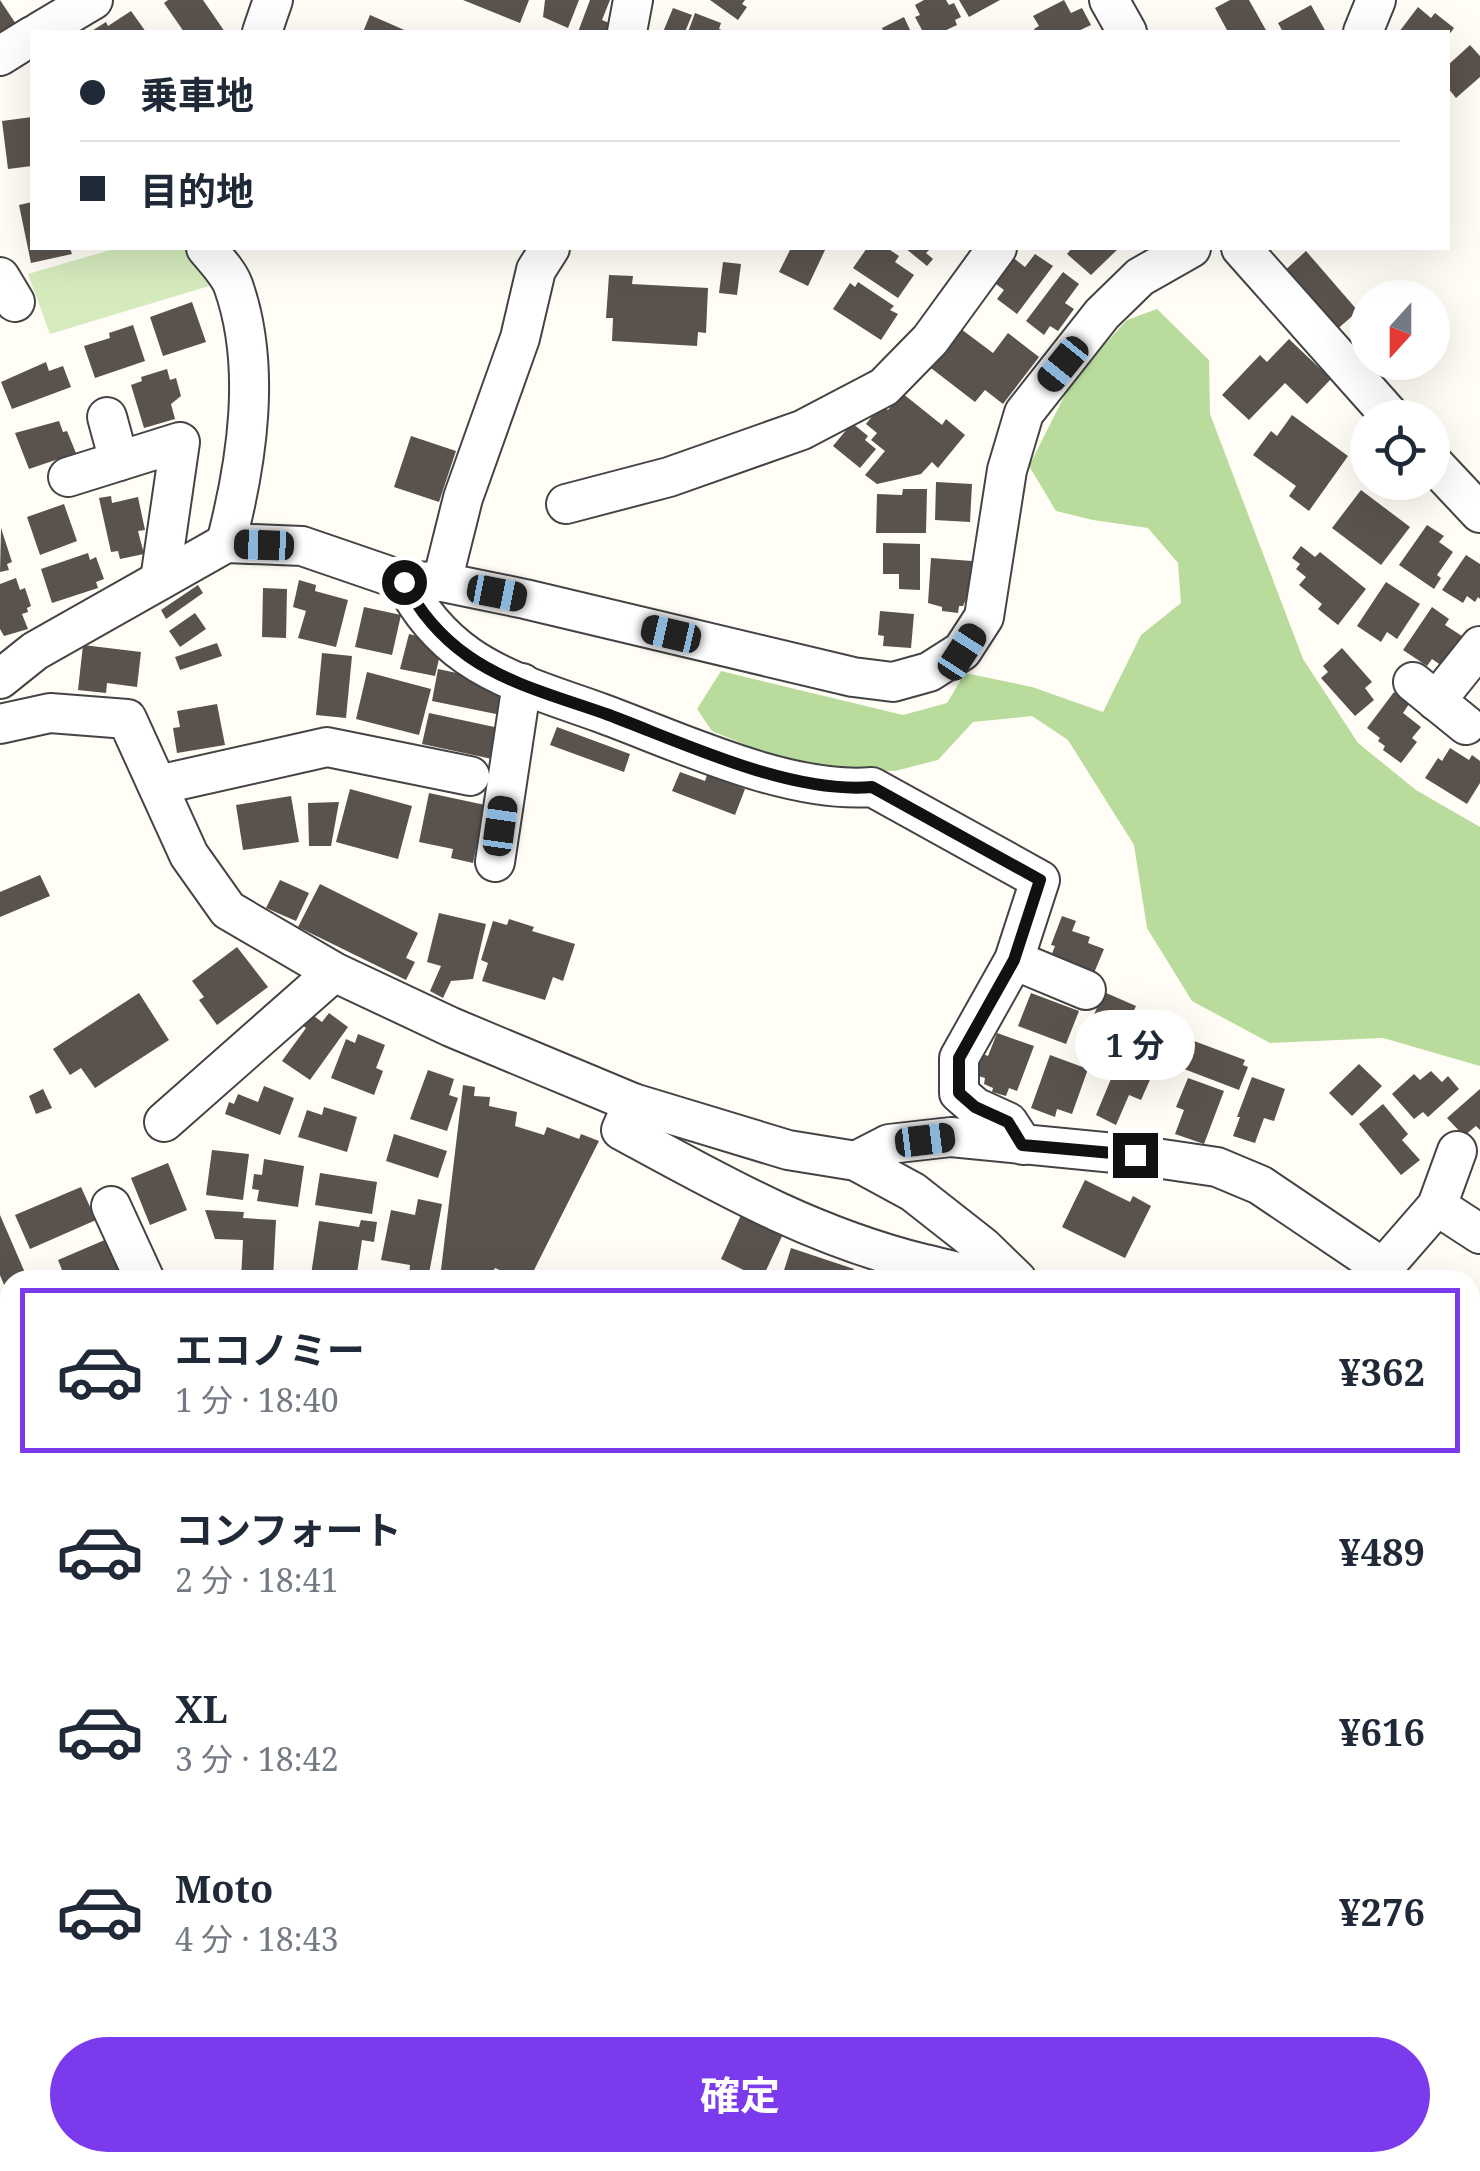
<!DOCTYPE html>
<html lang="ja">
<head>
<meta charset="utf-8">
<style>
  :root { --surface:#fff; --page:#f6f6f7; --text:#1f2937; --muted:#747a83; --line:#e0e1e3; --accent:#7c3aed }
  body { margin:0; font-family:"Noto Serif","Noto Sans JP",serif; background:var(--page); color:var(--text); height:100vh; display:flex; flex-direction:column; font-size:38px; white-space:nowrap }
  * { box-sizing:border-box; margin:0 }
  p { font-size:32px; color:var(--muted) }
  .icon { flex:none; width:55px; height:55px; fill:none; stroke:currentColor; stroke-width:2; stroke-linecap:round; stroke-linejoin:round }
  .map { position:relative; flex:1; overflow:hidden }
  .side { position:absolute; left:0px; top:1270px; width:1480px; height:902px; display:flex; flex-direction:column; background:var(--surface); border-radius:30px 30px 0 0; box-shadow:0 10px 40px #0002 }
  .side>* { flex:none }
  .top-card { position:absolute; left:30px; top:30px; width:1420px; height:220px; border-radius:0px; box-shadow:0 10px 40px #0002; display:grid; align-content:center; height:220px; padding:0 50px; background:var(--surface) }
  .needle { width:65px; rotate:201deg }
  .fabs { position:absolute; left:1350px; top:280px; display:grid; gap:20px }
  .fabs a { display:grid; place-items:center; width:100px; height:100px; border-radius:50%; background:var(--surface); box-shadow:0 10px 40px #0002; font-size:50px }
  .end { position:absolute; width:45px; height:45px; margin:-22px; border:12px solid #111; background:#fff; box-shadow:0 0 0 5px #fff }
  .from { border-radius:50% }
  .bubble { position:absolute; height:70px; border-radius:35px; background:var(--surface); box-shadow:0 10px 40px #0002; font-size:32px; font-weight:700; line-height:70px; text-align:center }
  .car { position:absolute; width:30px; height:60px; margin:-30px -15px; border-radius:12px; box-shadow:0 0 8px 2px #0007; background:linear-gradient(#222 24%,#8ab4d8 0 40%,#222 0 76%,#8ab4d8 0 86%,#222 0) }
  .top-card b { display:flex; align-items:center; gap:35px; height:95px; font-size:38px }
  .top-card b+b { border-top:2px solid var(--line) }
  .top-card i { width:25px; height:25px; background:var(--text) }
  ul { padding:18px 0 0; list-style:none }
  li { display:flex; align-items:center; gap:30px; height:165px; margin:0 20px 15px; padding:0 30px; border:5px solid transparent; border-radius:0px }
  li div { flex:1 }
  li b { display:block; font-size:38px }
  li em { font-style:normal; font-weight:700 }
  li.on { border-color:var(--accent) }
  li>.icon { width:90px; height:90px; stroke-width:1.5 }
  .primary-button { display:flex; gap:20px; margin-top:auto; padding:20px 50px }
  .primary-button a { flex:1; height:115px; border-radius:60px; background:var(--accent); color:#fff; font-size:40px; font-weight:700; line-height:115px; text-align:center }
  .map>svg:first-child { display:block }
  .green { fill:#d5ebbd }
  .forest { fill:#b9dc9c }
  .building { fill:#5a524d }
  .lines { fill:none; stroke-linecap:round; stroke-linejoin:round }
  .minor-casing { stroke:#444; stroke-width:42 }
  .minor { stroke:#fff; stroke-width:38 }
  .route { stroke:#111; stroke-width:12 }
</style>
</head>
<body>
<div class="map">
<svg width="1480" height="2171" viewBox="0 0 1480 2171">
  <rect width="100%" height="100%" fill="#fffdf5"/>
  <polygon class="green" points="117,248 184,248 219,283 50,334 28,274"/>
  <polygon class="forest" points="1157,309 1209,360 1210,414 1303,659 1358,743 1416,790 1480,827 1480,1066 1383,1038 1270,1043 1192,1001 1147,928 1134,845 1068,740 1032,716 973,722 938,760 895,771 837,770 763,752 712,731 697,709 721,671 903,715 947,703 965,673 1032,687 1103,712 1141,635 1181,603 1178,563 1148,528 1093,520 1056,511 1029,466 1073,379 1127,320"/>
  <g class="building">
    <polygon points="0,0 16,24 0,34"/>
    <polygon points="168,0 203,0 225,32 184,32 164,3"/>
    <polygon points="463,0 529,0 520,23"/>
    <polygon points="545,0 579,0 568,28 543,17"/>
    <polygon points="590,0 610,0 602,20 614,25 611,32 578,32"/>
    <polygon points="710,0 745,0 742,4 747,7 738,20"/>
    <polygon points="924,0 946,0 949,5 954,3 961,17 955,20 957,25 942,32 923,32 915,17 920,15 915,5"/>
    <polygon points="959,0 1000,0 969,17"/>
    <polygon points="1064,0 1071,13 1082,8 1091,25 1076,32 1036,32 1034,29 1039,26 1033,16"/>
    <polygon points="1230,0 1249,0 1267,32 1228,32 1215,8"/>
    <polygon points="1311,5 1326,32 1283,32 1278,23"/>
    <polygon points="1418,7 1431,18 1435,13 1454,28 1448,36 1448,32 1399,32"/>
    <polygon points="673,8 692,15 685,32 663,32"/>
    <polygon points="131,11 146,32 90,32 106,22 108,26"/>
    <polygon points="695,13 721,23 719,29 728,32 688,32"/>
    <polygon points="370,15 409,32 363,32"/>
    <polygon points="904,17 911,32 884,32 882,28"/>
    <polygon points="1470,45 1480,56 1480,77 1456,98 1448,88 1448,65"/>
    <polygon points="32,117 32,166 8,169 2,121"/>
    <polygon points="32,202 32,248 70,248 72,254 31,263 19,205"/>
    <polygon points="791,248 826,248 808,286 779,272"/>
    <polygon points="867,248 887,248 899,256 895,262 914,275 898,298 853,268"/>
    <polygon points="905,248 931,248 926,253 933,259 927,266"/>
    <polygon points="1072,248 1119,248 1091,275 1067,254"/>
    <polygon points="1306,251 1358,311 1334,332 1282,273"/>
    <polygon points="1035,254 1053,266 1017,314 997,299 1004,290 992,281 1011,256 1025,267"/>
    <polygon points="723,262 741,264 737,295 719,293"/>
    <polygon points="1063,272 1079,284 1065,303 1074,309 1058,331 1050,326 1044,335 1026,321"/>
    <polygon points="609,275 633,276 632,284 708,288 706,333 698,332 697,346 612,341 613,318 606,318"/>
    <polygon points="858,282 894,306 890,310 898,314 881,340 833,309 850,283 855,287"/>
    <polygon points="192,302 206,342 163,356 150,317"/>
    <polygon points="133,325 145,361 95,378 84,346 110,338 109,333"/>
    <polygon points="957,326 993,353 1008,333 1039,357 1003,404 985,390 975,402 927,365"/>
    <polygon points="1289,339 1331,379 1307,404 1285,383 1249,420 1222,395 1260,355 1267,362"/>
    <polygon points="46,362 49,371 63,366 71,387 12,409 1,382"/>
    <polygon points="167,369 170,380 176,378 181,396 171,404 175,419 144,428 131,385 142,381 141,377"/>
    <polygon points="902,393 942,425 946,419 965,435 938,468 932,462 921,474 877,484 865,475 885,451 871,440 877,433 866,424 881,405 888,410"/>
    <polygon points="1292,415 1348,456 1309,511 1289,496 1296,486 1253,455 1271,431 1277,436"/>
    <polygon points="59,421 63,432 67,431 76,453 29,469 15,433"/>
    <polygon points="852,423 868,436 865,440 876,449 860,468 833,446"/>
    <polygon points="411,436 456,451 439,502 394,487"/>
    <polygon points="936,482 972,484 970,522 935,520"/>
    <polygon points="903,489 927,489 926,533 876,533 877,494 902,495"/>
    <polygon points="1361,490 1410,527 1381,565 1332,528"/>
    <polygon points="111,496 112,503 138,497 145,530 138,531 144,554 120,559 118,551 111,552 99,498"/>
    <polygon points="64,504 77,541 40,555 27,517"/>
    <polygon points="1427,525 1444,536 1439,542 1453,552 1437,575 1441,578 1434,589 1399,565"/>
    <polygon points="1,528 12,562 7,564 9,570 0,572"/>
    <polygon points="883,543 920,544 920,590 899,589 899,574 883,574"/>
    <polygon points="1301,546 1315,557 1320,552 1366,589 1338,625 1318,609 1322,604 1299,585 1306,577 1296,569 1300,564 1292,558"/>
    <polygon points="88,553 90,560 96,557 104,579 96,582 98,588 52,603 41,569"/>
    <polygon points="1466,555 1480,564 1480,599 1478,597 1475,602 1467,596 1463,603 1442,590"/>
    <polygon points="931,558 972,561 970,590 963,606 959,606 958,613 942,611 942,607 928,603"/>
    <polygon points="16,578 20,590 25,588 31,606 27,608 28,612 22,614 28,629 4,636 0,629 0,584"/>
    <polygon points="299,580 316,585 315,591 348,600 336,647 298,638 306,611 293,607"/>
    <polygon points="1386,582 1420,604 1397,639 1387,632 1381,642 1357,626"/>
    <polygon points="198,585 203,593 166,619 161,610"/>
    <polygon points="263,588 287,589 286,638 262,637"/>
    <polygon points="364,607 401,615 392,655 355,647"/>
    <polygon points="1432,607 1449,619 1445,625 1465,638 1445,668 1432,659 1427,666 1403,650"/>
    <polygon points="880,611 914,614 911,648 883,646 884,636 878,635"/>
    <polygon points="195,613 206,629 180,647 169,631"/>
    <polygon points="409,634 443,642 435,676 400,669"/>
    <polygon points="217,643 222,656 180,670 175,657"/>
    <polygon points="83,645 141,652 137,687 107,683 106,693 78,690"/>
    <polygon points="1342,648 1372,682 1365,688 1374,700 1355,716 1321,678 1328,672 1323,666"/>
    <polygon points="322,653 352,656 346,718 316,715"/>
    <polygon points="438,669 490,680 506,692 501,715 432,701"/>
    <polygon points="367,672 431,689 419,735 356,719"/>
    <polygon points="1394,692 1409,704 1403,713 1421,727 1412,738 1417,742 1401,763 1383,750 1385,746 1378,741 1380,738 1367,728"/>
    <polygon points="217,704 225,745 177,753 173,728 180,727 177,711"/>
    <polygon points="429,713 499,728 492,759 422,744"/>
    <polygon points="557,727 630,754 624,772 550,745"/>
    <polygon points="1450,748 1469,760 1472,755 1480,761 1480,783 1467,804 1425,778 1438,758 1442,761"/>
    <polygon points="680,772 705,781 707,775 745,789 735,815 672,791"/>
    <polygon points="350,789 412,806 398,859 336,842"/>
    <polygon points="429,793 485,805 473,863 451,858 453,849 419,842"/>
    <polygon points="291,796 299,842 243,850 236,805"/>
    <polygon points="339,802 331,846 309,846 308,803"/>
    <polygon points="40,875 50,896 0,917 0,892"/>
    <polygon points="280,880 309,893 296,921 266,908"/>
    <polygon points="320,884 418,933 406,958 415,962 406,980 298,927"/>
    <polygon points="439,913 486,924 473,979 451,981 443,998 430,991 441,966 427,962"/>
    <polygon points="1062,916 1076,921 1072,931 1090,937 1088,943 1104,949 1094,973 1051,956 1055,946 1051,945"/>
    <polygon points="509,919 534,927 532,931 575,944 563,981 553,977 545,1000 482,981 488,963 481,960 493,921 507,925"/>
    <polygon points="237,947 268,987 217,1025 199,1000 204,997 192,981"/>
    <polygon points="1104,992 1136,1006 1111,1060 1080,1046"/>
    <polygon points="139,993 169,1040 95,1088 81,1068 70,1075 53,1049"/>
    <polygon points="1031,993 1079,1011 1066,1044 1018,1026"/>
    <polygon points="1145,1011 1186,1029 1172,1061 1130,1044"/>
    <polygon points="310,1013 322,1022 329,1013 348,1027 310,1080 282,1061 306,1028 302,1025"/>
    <polygon points="997,1033 1034,1046 1017,1091 1009,1088 1006,1096 992,1092 993,1088 984,1084 985,1078 975,1075 983,1054 988,1056"/>
    <polygon points="358,1034 385,1045 376,1068 383,1071 374,1095 331,1078 346,1039 355,1043"/>
    <polygon points="1194,1041 1245,1060 1243,1065 1248,1067 1239,1090 1184,1069"/>
    <polygon points="1123,1050 1157,1064 1141,1100 1129,1095 1116,1125 1096,1115"/>
    <polygon points="1050,1055 1088,1069 1072,1114 1057,1109 1055,1117 1031,1108"/>
    <polygon points="1359,1064 1382,1086 1352,1116 1329,1093"/>
    <polygon points="428,1070 454,1079 449,1095 458,1098 447,1131 410,1119"/>
    <polygon points="1431,1071 1442,1082 1448,1076 1459,1089 1428,1117 1423,1112 1414,1119 1392,1094 1414,1074 1420,1080"/>
    <polygon points="1252,1077 1285,1089 1274,1121 1264,1118 1255,1143 1233,1136 1240,1117 1237,1117"/>
    <polygon points="1188,1078 1224,1091 1204,1144 1175,1134 1184,1110 1176,1107"/>
    <polygon points="463,1085 475,1087 474,1096 490,1097 489,1106 517,1112 515,1126 544,1135 547,1127 579,1139 581,1134 599,1141 529,1280 522,1280 495,1268 490,1278 441,1270"/>
    <polygon points="264,1086 294,1098 280,1135 225,1114 229,1102 234,1104 238,1094 258,1102"/>
    <polygon points="43,1089 52,1108 36,1114 29,1096"/>
    <polygon points="1480,1089 1480,1130 1476,1126 1464,1136 1447,1118"/>
    <polygon points="1383,1104 1408,1134 1402,1140 1420,1160 1401,1175 1359,1124"/>
    <polygon points="324,1107 357,1117 347,1152 298,1137 307,1110 322,1115"/>
    <polygon points="394,1134 447,1151 438,1178 386,1161"/>
    <polygon points="212,1150 249,1154 243,1200 206,1195"/>
    <polygon points="264,1159 304,1166 298,1207 257,1201 259,1190 252,1189 254,1174 262,1175"/>
    <polygon points="168,1163 187,1210 150,1225 131,1178"/>
    <polygon points="320,1173 377,1182 372,1214 315,1205"/>
    <polygon points="1085,1180 1130,1202 1133,1196 1151,1206 1125,1258 1062,1227"/>
    <polygon points="81,1187 96,1220 30,1249 15,1215"/>
    <polygon points="418,1199 442,1204 428,1279 409,1275 410,1265 381,1260 391,1210 415,1215"/>
    <polygon points="205,1210 244,1212 243,1218 276,1220 273,1280 241,1280 243,1240 215,1239"/>
    <polygon points="742,1213 784,1232 762,1279 721,1259"/>
    <polygon points="0,1215 26,1275 4,1285 0,1275"/>
    <polygon points="361,1220 377,1222 374,1242 362,1240 356,1280 311,1275 319,1221 359,1227"/>
    <polygon points="114,1236 120,1270 99,1278 96,1273 81,1280 66,1280 58,1260"/>
    <polygon points="791,1248 854,1269 851,1275 864,1280 781,1280"/>
    <rect x="0" y="1425" width="10" height="83"/>
    <polygon points="451,2162 489,2162 489,2163 476,2168 478,2171 431,2171"/>
    <polygon points="571,2162 651,2162 651,2163 629,2171 574,2171"/>
    <polygon points="763,2162 849,2162 838,2171 760,2171 757,2167"/>
    <rect x="981" y="2162" width="53" height="9"/>
    <polygon points="1213,2162 1292,2162 1285,2171 1225,2171"/>
  </g>
  <g class="lines">
    <g class="minor-casing">
      <g id="minor">
        <polyline points="1109,0 1127,32"/>
        <polyline points="39,32 93,0"/>
        <polyline points="262,32 273,0"/>
        <polyline points="627,32 633,0"/>
        <polyline points="1363,32 1376,0"/>
        <polyline points="0,56 32,36"/>
        <path d="M206 248C215 259 228 272 233 285 262 366 247 462 226 543"/>
        <polyline points="1241,248 1392,418"/>
        <polyline points="0,277 15,302"/>
        <polyline points="107,417 119,461"/>
        <polyline points="1432,462 1480,513"/>
        <polyline points="68,477 180,442 160,580"/>
        <polyline points="566,504 669,477 802,430 884,387 930,340 997,248"/>
        <path d="M404 581C419 611 441 637 468 656 507 683 557 697 601 713 680 742 788 794 872 787L1040 880 1014 960 959 1058V1093L975 1107 1008 1122 1023 1145"/>
        <polyline points="442,582 463,498 520,338 536,270 550,248"/>
        <polyline points="0,679 35,651 226,543 302,546 404,581 442,582 525,599 853,677 893,682 929,672 962,651 984,617 1007,470 1024,413 1102,314 1140,277 1191,248"/>
        <polyline points="1413,682 1466,725"/>
        <polyline points="1436,701 1480,646"/>
        <polyline points="0,724 50,713 127,719 189,855 228,910 334,972 451,1027 633,1103 788,1150 856,1161 913,1192 983,1247 1017,1280"/>
        <polyline points="158,785 327,747 470,776"/>
        <polyline points="495,862 522,683"/>
        <polyline points="1014,960 1086,990"/>
        <path d="M633 1103 621 1130C722 1185 811 1236 924 1264 955 1271 983 1279 1015 1279"/>
        <polyline points="164,1122 334,972"/>
        <polyline points="856,1161 889,1144 951,1137 1135,1155 1217,1167 1260,1185 1383,1268 1390,1280"/>
        <polyline points="111,1206 145,1280"/>
        <polyline points="1437,1206 1480,1234"/>
        <polyline points="1383,1268 1437,1206 1457,1151"/>
        <polyline points="0,1334 10,1334"/>
        <polyline points="1470,1511 1480,1524"/>
        <polyline points="0,1703 10,1710"/>
        <polyline points="0,1897 10,1892"/>
        <polyline points="1470,2123 1480,2128"/>
        <polyline points="0,2155 10,2129"/>
        <polyline points="529,2162 537,2171"/>
        <polyline points="711,2168 713,2171"/>
        <polyline points="906,2171 918,2162"/>
        <polyline points="1081,2171 1081,2162"/>
        <polyline points="1437,2171 1440,2162"/>
      </g>
    </g>
    <use href="#minor" class="minor"/>
  </g>
  <g class="lines">
    <path class="route" d="M404 582C419 611 441 637 468 656 509 685 562 698 609 715 686 744 790 794 872 787L1040 880 1014 960 959 1058V1093L975 1107 1008 1122 1022 1145 1135 1155"/>
  </g>
</svg>
<div class="fabs">
<a><svg class="needle" viewBox="-14 -14 28 28"><path d="M0-13l5 13h-10z" fill="#e53935"/><path d="M0 13l5-13h-10z" fill="#747a83"/></svg></a>
<a><svg class="icon" aria-label="locate" viewBox="0 0 24 24"><circle cx="12" cy="12" r="6"/><path d="M12 2v4M12 18v4M2 12h4M18 12h4"/></svg></a>
</div>
<i class="end from" style="left:404px;top:582px"></i>
<i class="end" style="left:1135px;top:1155px"></i>
<div class="bubble" style="left:1075px;top:1010px;width:120px">1 分</div>
<i class="car" style="left:1063px;top:364px;rotate:219deg"></i>
<i class="car" style="left:264px;top:545px;rotate:272deg"></i>
<i class="car" style="left:497px;top:593px;rotate:101deg"></i>
<i class="car" style="left:671px;top:634px;rotate:283deg"></i>
<i class="car" style="left:962px;top:652px;rotate:33deg"></i>
<i class="car" style="left:500px;top:826px;rotate:8deg"></i>
<i class="car" style="left:925px;top:1140px;rotate:83deg"></i>
<div class="top-card">
<b><i class="from"></i>乗車地</b>
<b><i></i>目的地</b>
</div>
<section class="side">
<ul>
<li class="on"><svg class="icon" aria-label="car" viewBox="0 0 24 24"><path d="M5 17H2v-5l4-1 3-4h7l3 4 3 1v5h-3M9 17h6M6 11h13"/><circle cx="7" cy="17" r="2"/><circle cx="17" cy="17" r="2"/></svg><div><b>エコノミー</b><p>1 分 · 18:40</p></div><em>¥362</em></li>
<li><svg class="icon" aria-label="car" viewBox="0 0 24 24"><path d="M5 17H2v-5l4-1 3-4h7l3 4 3 1v5h-3M9 17h6M6 11h13"/><circle cx="7" cy="17" r="2"/><circle cx="17" cy="17" r="2"/></svg><div><b>コンフォート</b><p>2 分 · 18:41</p></div><em>¥489</em></li>
<li><svg class="icon" aria-label="car" viewBox="0 0 24 24"><path d="M5 17H2v-5l4-1 3-4h7l3 4 3 1v5h-3M9 17h6M6 11h13"/><circle cx="7" cy="17" r="2"/><circle cx="17" cy="17" r="2"/></svg><div><b>XL</b><p>3 分 · 18:42</p></div><em>¥616</em></li>
<li><svg class="icon" aria-label="car" viewBox="0 0 24 24"><path d="M5 17H2v-5l4-1 3-4h7l3 4 3 1v5h-3M9 17h6M6 11h13"/><circle cx="7" cy="17" r="2"/><circle cx="17" cy="17" r="2"/></svg><div><b>Moto</b><p>4 分 · 18:43</p></div><em>¥276</em></li>
</ul>
<div class="primary-button"><a>確定</a></div>
</section>
</div>
</body>
</html>
